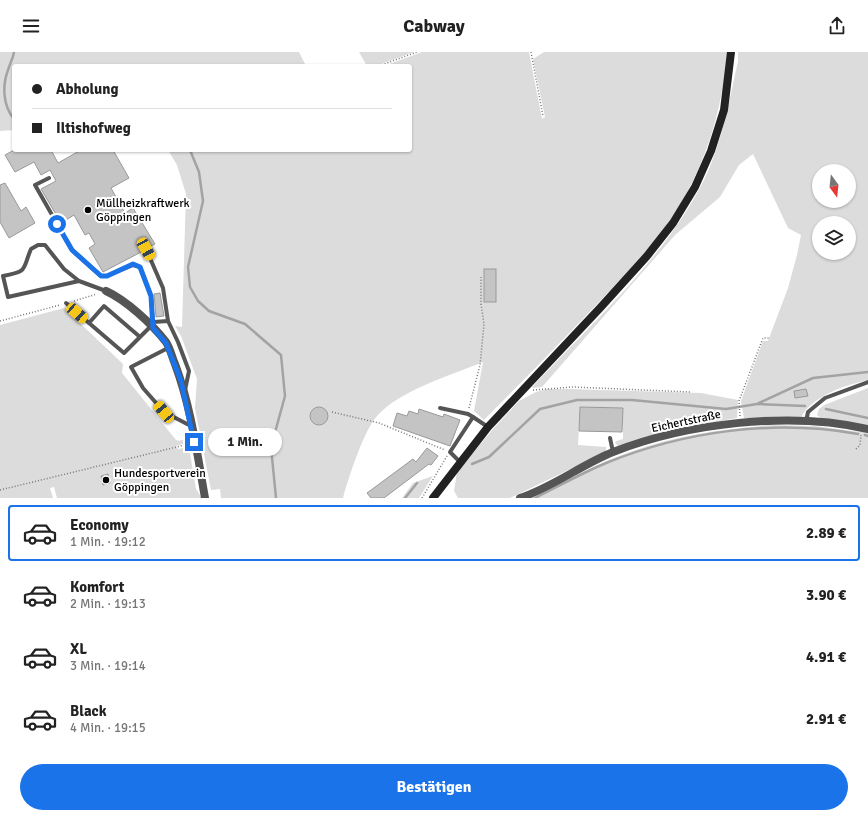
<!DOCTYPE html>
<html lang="de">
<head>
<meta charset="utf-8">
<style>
  :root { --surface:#fff; --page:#f6f6f6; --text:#222; --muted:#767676; --line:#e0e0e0; --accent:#1a73e8 }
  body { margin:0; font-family:Signika,sans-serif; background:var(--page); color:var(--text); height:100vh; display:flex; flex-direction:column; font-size:15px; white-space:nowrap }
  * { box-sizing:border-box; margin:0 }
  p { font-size:13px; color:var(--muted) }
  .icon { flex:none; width:22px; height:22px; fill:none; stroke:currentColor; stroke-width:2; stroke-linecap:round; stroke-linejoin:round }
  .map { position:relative; height:446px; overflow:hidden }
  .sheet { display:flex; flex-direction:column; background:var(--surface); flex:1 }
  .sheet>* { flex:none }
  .hud { position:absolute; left:12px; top:12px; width:400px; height:88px; border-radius:4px; box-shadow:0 1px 3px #0004; display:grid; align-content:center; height:88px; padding:0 20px; background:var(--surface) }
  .needle { width:26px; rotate:165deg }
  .buttons { position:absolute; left:812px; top:112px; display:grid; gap:8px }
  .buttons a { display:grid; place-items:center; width:44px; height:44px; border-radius:50%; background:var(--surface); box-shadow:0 1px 3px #0004; font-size:20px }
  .end { position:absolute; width:18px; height:18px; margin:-9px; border:5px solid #1a73e8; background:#fff; box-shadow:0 0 0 2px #fff }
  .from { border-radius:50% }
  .bubble { position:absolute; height:28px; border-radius:14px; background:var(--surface); box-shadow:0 1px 3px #0004; font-size:13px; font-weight:700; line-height:28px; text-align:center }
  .car { position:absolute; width:12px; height:24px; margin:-12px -6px; border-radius:5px; box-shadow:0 0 3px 1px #0007; background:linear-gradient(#f5c518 24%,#345 0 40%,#f5c518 0 76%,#345 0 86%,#f5c518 0) }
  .hud b { display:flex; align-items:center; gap:14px; height:38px; font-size:15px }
  .hud b+b { border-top:1px solid var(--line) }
  .hud i { width:10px; height:10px; background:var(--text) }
  ul { padding:7px 0 0; list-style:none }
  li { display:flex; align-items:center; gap:12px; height:56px; margin:0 8px 6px; padding:0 12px; border:2px solid transparent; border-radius:4px }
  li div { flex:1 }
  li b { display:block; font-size:15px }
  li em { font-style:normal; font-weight:700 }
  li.selected { border-color:var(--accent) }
  li>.icon { width:36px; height:36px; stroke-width:1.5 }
  .primary-button { display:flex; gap:8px; margin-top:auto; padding:8px 20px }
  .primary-button a { flex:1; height:46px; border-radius:24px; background:var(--accent); color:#fff; font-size:16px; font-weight:700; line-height:46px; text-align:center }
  header { display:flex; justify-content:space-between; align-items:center; height:52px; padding:0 20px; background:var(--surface); font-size:18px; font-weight:700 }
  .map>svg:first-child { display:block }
  .green { fill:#dcdcdc; fill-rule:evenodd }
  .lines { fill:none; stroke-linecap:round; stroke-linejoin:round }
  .stream { stroke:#a3a3a3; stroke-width:2.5 }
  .building { fill:#c4c4c4; stroke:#999 }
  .path { stroke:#777; stroke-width:1.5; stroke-dasharray:1 2; stroke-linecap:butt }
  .service { stroke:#555; stroke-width:4 }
  .minor { stroke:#555; stroke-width:8 }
  .tertiary { stroke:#555; stroke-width:8 }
  .secondary { stroke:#222; stroke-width:8 }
  .route { stroke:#1a73e8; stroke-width:5 }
  .poi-dot { fill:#000; stroke:#fff; stroke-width:1.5 }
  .labels { text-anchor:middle; stroke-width:4; stroke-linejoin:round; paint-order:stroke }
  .poi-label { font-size:12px; fill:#000; stroke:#fff; text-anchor:start }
  .street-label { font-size:12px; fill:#000; stroke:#fff }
</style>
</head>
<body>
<header><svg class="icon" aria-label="menu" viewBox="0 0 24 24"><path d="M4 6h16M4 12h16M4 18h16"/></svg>Cabway<svg class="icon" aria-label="share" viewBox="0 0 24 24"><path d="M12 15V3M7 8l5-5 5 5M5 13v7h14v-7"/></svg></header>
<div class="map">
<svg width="868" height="446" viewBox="0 0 868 446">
  <rect width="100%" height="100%" fill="#fff"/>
  <g class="green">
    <polygon points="0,0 299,0 306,14 14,14 14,78 0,79"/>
    <polygon points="359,0 414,0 376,14 367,14"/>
    <path d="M422 0H529L542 67 545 65 533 7 544 0H727C723 52 709 101 684 146 662 185 630 217 600 249 562 289 523 329 484 368L474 359 483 310C451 323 399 339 377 364 364 378 348 427 343 446H221L220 437 211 438 195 356 197 327 181 284 175 274 182 275 186 142 177 113 168 98H410V14H384ZM484 217H496L495 250H484Z"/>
    <path d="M738 0H868V328C845 333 813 344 801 365L744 366 741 349 763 289H768L788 236 797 203 801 183 788 176 753 102 739 113 720 145 675 183 542 335 533 336 532 335C591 272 665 206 704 128 722 91 729 49 738 9ZM819 119H849V149H819ZM819 171H849V201H819Z"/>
    <polygon points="64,256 123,312 122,321 176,388 179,389 190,385 189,390 176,394 178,397 189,395 196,437 202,446 57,446 54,435 50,436 53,446 0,446 0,273"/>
    <polygon points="868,336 868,373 822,367 817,363 819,357 824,353"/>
    <polygon points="546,337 570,337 701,341 738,348 737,366 707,371 618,394 615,391 616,389 623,387 623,356 580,355 578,393 606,395 606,400 510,446 458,446 454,439 457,420 494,376 519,349 536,340"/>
    <path d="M773 373 815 374 868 381V446H531C563 430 596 412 630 400 676 383 724 377 773 373Z"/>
    <polygon points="433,424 419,446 402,446 413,431"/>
  </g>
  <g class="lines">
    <g class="stream">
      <path d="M14 0C13 7 10 11 8 18 2 34 3 54 14 67"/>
      <polyline points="190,98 199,120 203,149 188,215 190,235 198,249 209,259 245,272 281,303 285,344 271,395 276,446"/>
      <polyline points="758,352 805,354"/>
      <polyline points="826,357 868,366"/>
      <polyline points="865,383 868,384"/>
      <polyline points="472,412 489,405 540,357 577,348 632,348 726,357 757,352 813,326 868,320"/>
      <polyline points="405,446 417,431"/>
      <path d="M535 446C559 434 582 421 606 411 685 379 774 367 858 382"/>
    </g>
  </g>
  <g class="building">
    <polygon points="14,98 51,98 58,111 81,98 113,98 129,126 111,136 125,161 133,156 155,192 149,195 144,194 143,199 103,220 89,196 95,192 89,181 85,183 74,163 61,171 41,137 56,129 50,118 41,123 34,110 15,120 5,103"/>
    <polygon points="5,131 21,159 26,155 35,171 9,186 0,170 0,133"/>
    <rect x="484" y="217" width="12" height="33"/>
    <polygon points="160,241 164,264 156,265 154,242"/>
    <polygon points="806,337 808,344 795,346 794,339"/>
    <polygon points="580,355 623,356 622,380 579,379"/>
    <circle cx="319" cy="364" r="9"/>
    <polygon points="419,357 443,365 444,362 460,368 450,394 393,374 397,361 407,364 409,359 418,362"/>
    <polygon points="427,396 438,404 431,413 429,412 384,446 371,446 367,441 413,407 416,410"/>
    <polygon points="108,422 110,431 103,433 101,424"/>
  </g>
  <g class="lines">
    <g class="path">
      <polyline points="531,0 543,64"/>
      <polyline points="379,14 417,0"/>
      <polyline points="74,249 97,242"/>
      <polyline points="0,269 60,253"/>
      <polyline points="533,338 573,335 690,340"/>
      <polyline points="469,356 480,313 484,272 481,252 481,225"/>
      <polyline points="332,360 379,371 445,398"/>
      <polyline points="740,364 739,349 763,286 769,286"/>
      <polyline points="856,397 860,393 861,383"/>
      <polyline points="0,438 189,392"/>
      <polyline points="422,446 447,404"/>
    </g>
    <g class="service">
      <polyline points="49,126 35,133 72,198 101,224 107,224 133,213 140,215 151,244 153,273"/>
      <polyline points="146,197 163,236 168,269"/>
      <path d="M79 229 8 245 3 224C29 219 22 218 31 197L38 193H45L64 217 79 229 106 239"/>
      <polyline points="66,251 89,271"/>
      <polyline points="153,270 168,269 178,290 189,319 185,338"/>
      <polyline points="140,285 104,254 89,271 124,301 151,274"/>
      <polyline points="168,296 131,315 143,336 164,360 191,374"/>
      <polyline points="440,356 468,362 473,365"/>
      <polyline points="806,370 808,360 825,346 868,330"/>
      <polyline points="610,386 613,400"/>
      <polyline points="460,410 450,400 473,365 488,375"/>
    </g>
    <path class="minor" d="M106 239C126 248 152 272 166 290 170 296 172 305 175 312 191 355 197 401 205 446"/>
    <path class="tertiary" d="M520 446C553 435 581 413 613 400 687 371 790 359 868 377"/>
    <polyline class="secondary" points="433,446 488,375 600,256 647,204 673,171 695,135 711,99 724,58 731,0"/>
  </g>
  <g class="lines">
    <polyline class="route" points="57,172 72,198 101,224 107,224 133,212 140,215 151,244 153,276 166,291 181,329 194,390"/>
  </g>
  <g class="poi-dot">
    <circle cx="88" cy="158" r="4"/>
    <circle cx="106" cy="428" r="4"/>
  </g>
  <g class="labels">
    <g class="poi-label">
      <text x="96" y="155">Müllheizkraftwerk<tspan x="96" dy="14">Göppingen</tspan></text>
      <text x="114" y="425">Hundesportverein<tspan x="114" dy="14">Göppingen</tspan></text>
    </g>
    <g class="street-label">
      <text transform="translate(686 369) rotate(-12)" y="4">Eichertstraße</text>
    </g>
  </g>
</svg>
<div class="buttons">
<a><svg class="needle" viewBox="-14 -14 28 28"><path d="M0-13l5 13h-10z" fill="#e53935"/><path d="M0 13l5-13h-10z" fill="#767676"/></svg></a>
<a><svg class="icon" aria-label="layers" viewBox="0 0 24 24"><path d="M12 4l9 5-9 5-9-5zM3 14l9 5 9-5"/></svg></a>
</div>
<i class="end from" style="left:57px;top:172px"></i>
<i class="end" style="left:194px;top:390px"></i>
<div class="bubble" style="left:208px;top:376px;width:74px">1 Min.</div>
<i class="car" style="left:146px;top:197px;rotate:151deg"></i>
<i class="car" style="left:77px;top:261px;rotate:131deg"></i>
<i class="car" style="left:164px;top:360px;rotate:320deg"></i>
<div class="hud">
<b><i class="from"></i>Abholung</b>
<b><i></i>Iltishofweg</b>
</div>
</div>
<section class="sheet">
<ul>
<li class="selected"><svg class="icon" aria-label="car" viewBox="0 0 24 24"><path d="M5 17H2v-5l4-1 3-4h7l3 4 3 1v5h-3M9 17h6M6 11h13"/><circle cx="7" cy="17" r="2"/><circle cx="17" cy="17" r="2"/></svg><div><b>Economy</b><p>1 Min. · 19:12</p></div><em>2.89 €</em></li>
<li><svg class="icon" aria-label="car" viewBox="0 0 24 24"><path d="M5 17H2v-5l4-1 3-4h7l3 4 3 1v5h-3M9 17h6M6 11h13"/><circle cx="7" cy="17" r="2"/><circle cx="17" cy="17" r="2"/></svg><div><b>Komfort</b><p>2 Min. · 19:13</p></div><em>3.90 €</em></li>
<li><svg class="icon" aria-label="car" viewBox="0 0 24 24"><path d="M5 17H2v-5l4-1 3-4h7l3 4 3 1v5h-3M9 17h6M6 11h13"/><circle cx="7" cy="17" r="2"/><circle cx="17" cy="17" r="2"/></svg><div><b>XL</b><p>3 Min. · 19:14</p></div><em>4.91 €</em></li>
<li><svg class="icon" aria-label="car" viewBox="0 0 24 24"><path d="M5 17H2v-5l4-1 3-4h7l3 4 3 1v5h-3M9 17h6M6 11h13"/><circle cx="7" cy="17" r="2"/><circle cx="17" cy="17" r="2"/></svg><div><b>Black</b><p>4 Min. · 19:15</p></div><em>2.91 €</em></li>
</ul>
<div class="primary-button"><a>Bestätigen</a></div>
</section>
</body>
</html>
